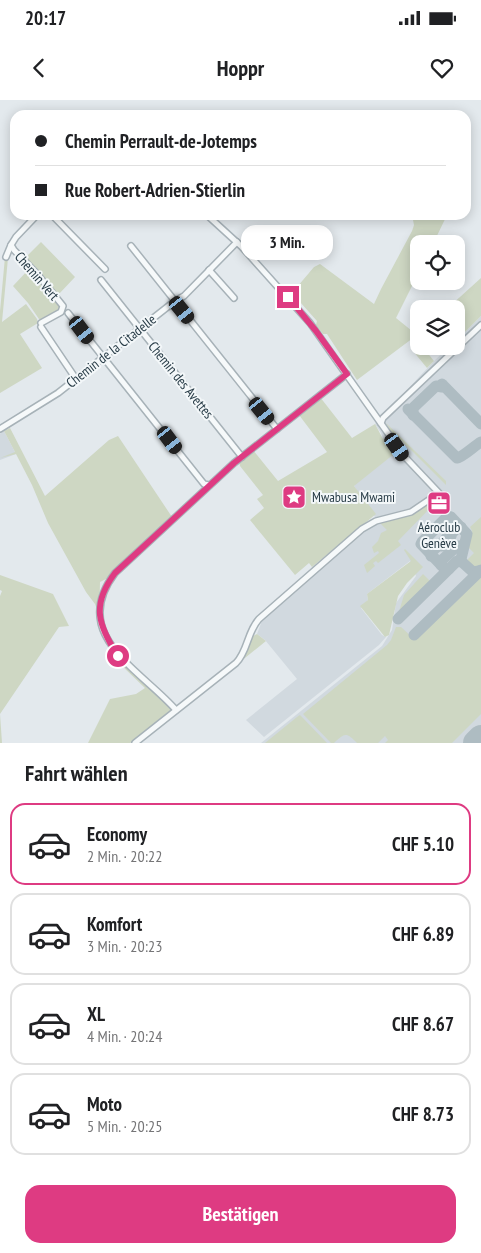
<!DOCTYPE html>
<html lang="de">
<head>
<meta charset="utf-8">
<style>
  :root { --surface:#fff; --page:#f6f6f6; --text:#202124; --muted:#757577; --line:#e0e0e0; --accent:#de3b82 }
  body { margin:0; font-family:"PT Sans Narrow",sans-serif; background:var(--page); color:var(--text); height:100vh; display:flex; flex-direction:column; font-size:19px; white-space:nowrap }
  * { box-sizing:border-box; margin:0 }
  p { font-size:16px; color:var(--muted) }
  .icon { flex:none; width:28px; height:28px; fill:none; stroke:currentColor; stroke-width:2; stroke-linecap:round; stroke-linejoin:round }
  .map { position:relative; height:643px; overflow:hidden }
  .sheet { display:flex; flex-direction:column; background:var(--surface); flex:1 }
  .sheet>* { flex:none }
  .hud { position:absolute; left:10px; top:10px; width:461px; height:110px; border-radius:15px; box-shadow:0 2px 12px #0003; display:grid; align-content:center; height:110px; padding:0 25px; background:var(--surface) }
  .buttons { position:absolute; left:410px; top:135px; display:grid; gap:10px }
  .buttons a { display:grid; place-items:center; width:55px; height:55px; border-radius:10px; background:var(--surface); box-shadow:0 2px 12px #0003; font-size:25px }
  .end { position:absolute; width:22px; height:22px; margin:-11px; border:6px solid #de3b82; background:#fff; box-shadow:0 0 0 2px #fff }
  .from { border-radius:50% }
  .bubble { position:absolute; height:35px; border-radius:15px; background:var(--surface); box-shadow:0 2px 12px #0003; font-size:16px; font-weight:700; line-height:35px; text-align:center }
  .car { position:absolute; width:15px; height:30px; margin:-15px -8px; border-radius:6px; box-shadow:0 0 4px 1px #0007; background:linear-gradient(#222 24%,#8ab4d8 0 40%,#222 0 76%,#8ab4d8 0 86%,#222 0) }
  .hud b { display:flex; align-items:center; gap:18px; height:48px; font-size:19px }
  .hud b+b { border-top:1px solid var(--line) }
  .hud i { width:12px; height:12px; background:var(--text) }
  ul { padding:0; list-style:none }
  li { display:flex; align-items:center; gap:15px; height:82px; margin:0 10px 8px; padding:0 15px; border:2px solid var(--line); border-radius:15px }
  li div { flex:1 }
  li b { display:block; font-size:19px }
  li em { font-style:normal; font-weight:700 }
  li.selected { border-color:var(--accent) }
  li>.icon { width:45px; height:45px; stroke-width:1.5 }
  h2 { padding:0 25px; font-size:22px; line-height:60px }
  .cta { display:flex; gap:10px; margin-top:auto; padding:10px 25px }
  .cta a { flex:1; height:58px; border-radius:15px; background:var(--accent); color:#fff; font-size:20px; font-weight:700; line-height:58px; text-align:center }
  .status { display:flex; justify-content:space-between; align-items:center; height:35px; padding:0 25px; background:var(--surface); direction:ltr }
  .status svg { height:14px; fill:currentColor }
  header { display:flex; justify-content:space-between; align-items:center; height:65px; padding:0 25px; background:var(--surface); font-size:22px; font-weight:700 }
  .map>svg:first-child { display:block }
  .built { fill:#d1d9df }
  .green { fill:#ced7c3 }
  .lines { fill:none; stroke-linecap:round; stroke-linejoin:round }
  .taxiway { stroke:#aebcc2; stroke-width:11 }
  .runway { stroke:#aebcc2; stroke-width:26 }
  .minor-casing { stroke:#a7b2b8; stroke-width:8 }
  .minor { stroke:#f6f9fa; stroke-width:5 }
  .route { stroke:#de3b82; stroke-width:6 }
  .labels { text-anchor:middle; stroke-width:4; stroke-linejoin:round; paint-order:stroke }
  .street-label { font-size:14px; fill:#283c47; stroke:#f3f7f9 }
  .poi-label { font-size:14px; fill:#283c47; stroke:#f3f7f9; text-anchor:start }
</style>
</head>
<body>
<div class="status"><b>20:17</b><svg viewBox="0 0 49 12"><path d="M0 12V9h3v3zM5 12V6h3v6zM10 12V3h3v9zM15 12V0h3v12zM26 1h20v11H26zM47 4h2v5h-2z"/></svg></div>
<header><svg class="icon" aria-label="back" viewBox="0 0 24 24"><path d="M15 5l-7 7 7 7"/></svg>Hoppr<svg class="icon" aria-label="heart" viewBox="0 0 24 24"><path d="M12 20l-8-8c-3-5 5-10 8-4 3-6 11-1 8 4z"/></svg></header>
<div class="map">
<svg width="481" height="643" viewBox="0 0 481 643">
  <rect width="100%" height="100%" fill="#e3e9ed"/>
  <g class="built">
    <polygon points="481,216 481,643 261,643 382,546 392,530 396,503 416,476 410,461 367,494 368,500 361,508 382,535 386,537 379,545 264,637 246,620 297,579 265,540 257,534 263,518 356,437 366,429 379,423 354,386 384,342 381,333 375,324 434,261 450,246 456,246 456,241"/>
    <polygon points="4,331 16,354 0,360 0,334"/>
  </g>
  <g class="green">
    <polygon points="403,115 447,115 433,144 419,144 419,172 396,218 417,235 357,280 327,234 323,234 316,225 317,221 292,193 314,167 320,164 374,204 381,189 412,131 414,125 413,120"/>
    <polygon points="41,142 75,177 58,195 38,170 25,158"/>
    <polygon points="5,157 8,158 2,222 26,204 37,219 38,223 20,234 42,268 0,293 0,211"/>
    <polygon points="29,169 61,205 61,209 44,220 39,219 28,203 13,186"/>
    <polygon points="481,178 481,216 456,241 456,229 464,222 456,213 456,209 453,209 450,206"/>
    <polygon points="419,246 422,246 434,261 427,268 413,251"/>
    <polygon points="320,297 352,338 375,324 383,339 386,338 398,355 394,354 354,386 376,414 312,467 309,463 295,475 250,420 264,408 257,399 263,395 240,366 239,361 253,350 278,381 327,352 299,315"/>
    <polygon points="386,323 446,381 446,385 401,340 399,342 401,344 399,345 388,330 389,328"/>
    <polygon points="10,328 45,396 109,340 118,336 172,417 113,471 108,478 100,482 99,522 101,530 97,523 98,512 95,504 86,492 48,423 32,385 16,354 0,358 15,352 4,331"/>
    <polygon points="434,400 434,404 398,441 401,445 378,463 376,461 373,463 375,466 367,473 364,465 379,453 378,451 374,453 372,447 378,441 381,433 387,430 380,423 411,414"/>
    <polygon points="481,417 481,468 476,470 467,463 466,461 474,453 467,446 472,431 470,427"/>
    <polygon points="405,449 423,467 407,483 398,496 389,535 385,537 360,506 368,500 367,494 411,461 404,450"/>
    <path d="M481 473V614L452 643H385L388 640 385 636 378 643H357C346 632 345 633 334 643H331L303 614 387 545 391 540 396 527H401L414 539Z"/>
    <polygon points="423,474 431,482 427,487 428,488 397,518 404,495"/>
    <polygon points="0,475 53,494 69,526 59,527 0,614 2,643 0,643 0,496 2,491 0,490"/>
    <polygon points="257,534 266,541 240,562 245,554 251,537"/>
    <polygon points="106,540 118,558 172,609 130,643 88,643 110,599 136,594 145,588 119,563"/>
    <polygon points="300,615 327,643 265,643 297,617"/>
  </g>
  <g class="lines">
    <g class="taxiway">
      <polyline points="442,284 481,324"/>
      <path d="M408 309 457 358C463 357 474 346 481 342"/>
      <polyline points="413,315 413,310 414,307 436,286 442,287"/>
      <polyline points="431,456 431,452 438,446 442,446 442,443 448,436 451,436 452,433 458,427 461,427"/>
      <polyline points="441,465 441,461 457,446 461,446"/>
      <polyline points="449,469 444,468 421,444 422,442 448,416 451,417 467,434 461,459 462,462"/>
      <polyline points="398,519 457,461 462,462 473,472 479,471"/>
      <polyline points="414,535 481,470"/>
    </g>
    <polyline class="runway" points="476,643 481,638"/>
    <g class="minor-casing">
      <g id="minor">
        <polyline points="37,115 16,137 11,145 14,150 38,175 63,206 61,212 41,223"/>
        <polyline points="52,115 105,169"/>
        <polyline points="131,146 277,329"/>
        <polyline points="6,157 11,145"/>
        <polyline points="209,170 234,198"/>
        <polyline points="101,180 242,357"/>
        <polyline points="68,213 204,384 209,385"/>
        <polyline points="41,227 76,279"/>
        <polyline points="381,323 383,318 481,225"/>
        <polyline points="0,329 58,293 175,201 184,196 237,142"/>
        <path d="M176 610C141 570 68 535 115 473L234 363 347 274"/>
        <path d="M135 643 236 563C248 551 247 532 259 519L362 429 376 421 411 412 439 393 404 356 310 223 242 147 207 115"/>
      </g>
    </g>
    <use href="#minor" class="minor"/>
  </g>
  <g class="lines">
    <path class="route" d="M118 556C98 525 91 505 115 473L234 363 347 274 316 231 288 197"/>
  </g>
  <defs>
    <g id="sight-square" transform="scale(1.25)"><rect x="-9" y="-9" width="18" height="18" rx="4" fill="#de3b82" stroke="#f3f7f9"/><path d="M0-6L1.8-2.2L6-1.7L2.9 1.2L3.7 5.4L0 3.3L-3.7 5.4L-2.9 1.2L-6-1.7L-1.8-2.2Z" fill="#fff"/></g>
    <g id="office-square" transform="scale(1.25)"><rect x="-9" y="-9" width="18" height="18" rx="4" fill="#de3b82" stroke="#f3f7f9"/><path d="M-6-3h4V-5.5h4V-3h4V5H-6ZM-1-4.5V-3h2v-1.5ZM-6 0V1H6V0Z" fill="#fff"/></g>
  </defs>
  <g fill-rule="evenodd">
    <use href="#sight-square" x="294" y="397"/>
    <use href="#office-square" x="439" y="403"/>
  </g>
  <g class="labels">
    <g class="street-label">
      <text transform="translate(37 176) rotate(49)" y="5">Chemin Vert</text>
      <text transform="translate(111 251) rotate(-38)" y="5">Chemin de la Citadelle</text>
      <text transform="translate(181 280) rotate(51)" y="5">Chemin des Avettes</text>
    </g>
    <g class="poi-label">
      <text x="312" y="402">Mwabusa Mwami</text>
      <text x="439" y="432" text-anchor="middle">Aéroclub<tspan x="439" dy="16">Genève</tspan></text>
    </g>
  </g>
</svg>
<div class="buttons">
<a><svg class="icon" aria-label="locate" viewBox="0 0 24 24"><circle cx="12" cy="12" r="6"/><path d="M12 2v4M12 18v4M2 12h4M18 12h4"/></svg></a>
<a><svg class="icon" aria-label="layers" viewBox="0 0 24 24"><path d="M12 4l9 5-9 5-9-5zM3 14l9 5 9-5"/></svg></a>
</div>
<i class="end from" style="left:118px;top:556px"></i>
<i class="end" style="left:288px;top:197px"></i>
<div class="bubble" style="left:241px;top:125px;width:92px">3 Min.</div>
<i class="car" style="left:182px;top:210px;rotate:141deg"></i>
<i class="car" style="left:82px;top:230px;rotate:143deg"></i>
<i class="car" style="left:262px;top:311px;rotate:141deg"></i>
<i class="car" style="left:170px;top:340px;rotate:143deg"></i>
<i class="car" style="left:397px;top:347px;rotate:145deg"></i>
<div class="hud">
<b><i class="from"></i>Chemin Perrault-de-Jotemps</b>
<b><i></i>Rue Robert-Adrien-Stierlin</b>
</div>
</div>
<section class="sheet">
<h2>Fahrt wählen</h2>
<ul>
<li class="selected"><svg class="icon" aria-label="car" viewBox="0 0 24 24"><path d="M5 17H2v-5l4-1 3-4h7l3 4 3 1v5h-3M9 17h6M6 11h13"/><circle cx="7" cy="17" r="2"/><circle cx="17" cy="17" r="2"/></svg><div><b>Economy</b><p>2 Min. · 20:22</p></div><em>CHF 5.10</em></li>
<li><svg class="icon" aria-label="car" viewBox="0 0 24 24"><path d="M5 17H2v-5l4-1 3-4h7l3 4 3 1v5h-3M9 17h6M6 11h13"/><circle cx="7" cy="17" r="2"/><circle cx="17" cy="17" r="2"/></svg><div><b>Komfort</b><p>3 Min. · 20:23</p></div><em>CHF 6.89</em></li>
<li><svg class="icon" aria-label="car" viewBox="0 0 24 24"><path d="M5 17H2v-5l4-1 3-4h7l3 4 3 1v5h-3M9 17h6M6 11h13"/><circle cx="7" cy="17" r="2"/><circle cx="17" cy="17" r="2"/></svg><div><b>XL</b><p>4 Min. · 20:24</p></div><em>CHF 8.67</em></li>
<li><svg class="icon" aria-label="car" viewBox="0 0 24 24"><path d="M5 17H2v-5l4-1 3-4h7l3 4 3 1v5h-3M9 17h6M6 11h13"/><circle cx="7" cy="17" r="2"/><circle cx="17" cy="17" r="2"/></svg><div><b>Moto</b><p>5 Min. · 20:25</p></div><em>CHF 8.73</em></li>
</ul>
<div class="cta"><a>Bestätigen</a></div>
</section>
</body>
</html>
